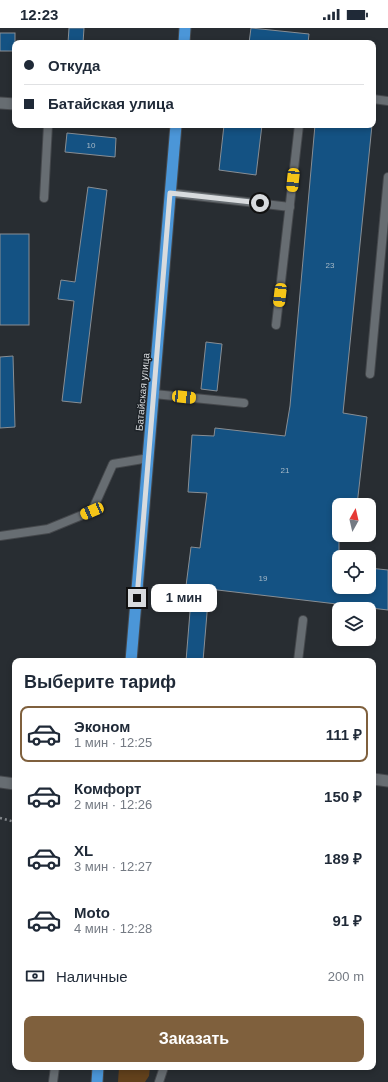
<!DOCTYPE html>
<html lang="ru">
<head>
<meta charset="utf-8">
<style>
  :root { --surface:#fff; --page:#f6f6f7; --text:#1f2937; --muted:#747a83; --line:#e0e1e3; --accent:#7f603d }
  body { margin:0; font-family:Helvetica,sans-serif; background:var(--page); color:var(--text); height:100vh; display:flex; flex-direction:column; font-size:15px; white-space:nowrap }
  * { box-sizing:border-box; margin:0 }
  p { font-size:13px; color:var(--muted) }
  .icon { flex:none; width:22px; height:22px; fill:none; stroke:currentColor; stroke-width:2; stroke-linecap:round; stroke-linejoin:round }
  .map { position:relative; flex:1; overflow:hidden }
  .side { position:absolute; left:12px; top:630px; width:364px; height:412px; display:flex; flex-direction:column; background:var(--surface); border-radius:8px; box-shadow:0 2px 6px #0003 }
  .side>* { flex:none }
  .hud { position:absolute; left:12px; top:12px; width:364px; height:88px; border-radius:8px; box-shadow:0 2px 6px #0003; display:grid; align-content:center; height:88px; padding:0 12px; background:var(--surface) }
  .needle { width:26px; rotate:8deg }
  .fabs { position:absolute; left:332px; top:470px; display:grid; gap:8px }
  .fabs a { display:grid; place-items:center; width:44px; height:44px; border-radius:8px; background:var(--surface); box-shadow:0 2px 6px #0003; font-size:20px }
  .end { position:absolute; width:18px; height:18px; margin:-9px; border:5px solid #d8dbde; background:#111; box-shadow:0 0 0 2px #111 }
  .from { border-radius:50% }
  .bubble { position:absolute; height:28px; border-radius:8px; background:var(--surface); box-shadow:0 2px 6px #0003; font-size:13px; font-weight:700; line-height:28px; text-align:center }
  .car { position:absolute; width:12px; height:24px; margin:-12px -6px; border-radius:5px; box-shadow:0 0 3px 1px #0007; background:linear-gradient(#f5c518 24%,#345 0 40%,#f5c518 0 76%,#345 0 86%,#f5c518 0) }
  .hud b { display:flex; align-items:center; gap:14px; height:38px; font-size:15px }
  .hud b+b { border-top:1px solid var(--line) }
  .hud i { width:10px; height:10px; background:var(--text) }
  ul { padding:0; list-style:none }
  li { display:flex; align-items:center; gap:12px; height:56px; margin:0 8px 6px; padding:0 4px; border:2px solid transparent; border-radius:8px }
  li div { flex:1 }
  li b { display:block; font-size:15px }
  li em { font-style:normal; font-weight:700 }
  li.current { border-color:var(--accent) }
  li>.icon { width:36px; height:36px; stroke-width:1.5 }
  h2 { padding:0 12px; font-size:18px; line-height:48px }
  .pay { display:flex; align-items:center; gap:10px; height:44px; padding:0 12px; font-size:15px }
  .pay p { margin-inline-start:auto }
  .cta { display:flex; gap:8px; margin-top:auto; padding:8px 12px }
  .cta a { flex:1; height:46px; border-radius:8px; background:var(--accent); color:#fff; font-size:16px; font-weight:700; line-height:46px; text-align:center }
  .status { display:flex; justify-content:space-between; align-items:center; height:28px; padding:0 20px; background:var(--surface); direction:ltr }
  .status svg { height:11px; fill:currentColor }
  .map>svg:first-child { display:block }
  .green { fill:#62411c }
  .building { fill:#145283; stroke:#888e94 }
  .lines { fill:none; stroke-linecap:round; stroke-linejoin:round }
  .service-casing { stroke:#45484c; stroke-width:10 }
  .minor-casing { stroke:#45484c; stroke-width:13 }
  .trunk-casing { stroke:#45484c; stroke-width:13 }
  .path { stroke:#84888c; stroke-width:2.5; stroke-dasharray:2 3; stroke-linecap:butt }
  .service { stroke:#676d72; stroke-width:8 }
  .minor { stroke:#676d72; stroke-width:11 }
  .trunk { stroke:#4b96d8; stroke-width:11 }
  .route { stroke:#d8dbde; stroke-width:5 }
  .labels { text-anchor:middle; stroke-width:3; stroke-linejoin:round; paint-order:stroke }
  .number-label { font-size:8px; fill:#a7b9c7 }
  .street-label { font-size:10px; fill:#d8dbde; stroke:#1e2328 }
</style>
</head>
<body>
<div class="status"><b>12:23</b><svg viewBox="0 0 49 12"><path d="M0 12V9h3v3zM5 12V6h3v6zM10 12V3h3v9zM15 12V0h3v12zM26 1h20v11H26zM47 4h2v5h-2z"/></svg></div>
<div class="map">
<svg width="388" height="1054" viewBox="0 0 388 1054">
  <rect width="100%" height="100%" fill="#282d32"/>
  <polygon class="green" points="119,1039 150,1039 149,1048 145,1054 118,1054"/>
  <g class="building">
    <polygon points="69,0 84,0 83,15 68,15"/>
    <polygon points="251,0 309,6 308,15 249,15"/>
    <rect x="0" y="5" width="15" height="18"/>
    <polygon points="224,97 262,97 256,147 219,142"/>
    <polygon points="315,97 372,97 343,385 367,389 357,477 339,477 339,559 369,559 369,540 388,542 388,582 209,561 203,633 186,633 192,559 186,558 191,519 200,520 207,465 188,464 192,407 214,408 215,400 285,408 290,378"/>
    <polygon points="67,105 116,110 115,129 65,124"/>
    <polygon points="88,159 107,162 81,375 62,373 74,273 58,271 61,252 75,254"/>
    <rect x="0" y="206" width="29" height="91"/>
    <polygon points="206,314 222,316 217,363 201,361"/>
    <polygon points="13,328 15,399 0,400 0,329"/>
  </g>
  <g class="lines">
    <g class="service-casing">
      <g id="service">
        <polyline points="373,71 388,73"/>
        <polyline points="170,165 290,179"/>
        <polyline points="44,170 48,97"/>
        <polyline points="276,297 299,97"/>
        <polyline points="370,346 388,149"/>
        <polyline points="154,366 244,375"/>
        <polyline points="0,508 48,501 92,483 113,436 149,430"/>
        <polyline points="298,633 303,592"/>
        <polyline points="53,1054 55,1039"/>
        <polyline points="159,1054 164,1039"/>
      </g>
    </g>
    <g class="minor-casing">
      <g id="minor">
        <polyline points="0,75 15,76"/>
        <polyline points="373,751 388,753"/>
        <polyline points="0,754 15,756"/>
      </g>
    </g>
    <g class="trunk-casing">
      <g id="trunk">
        <polyline points="184,15 185,0"/>
        <polyline points="131,633 176,97"/>
        <polyline points="97,1054 98,1039"/>
      </g>
    </g>
    <polyline class="path" points="0,790 15,794"/>
    <use href="#service" class="service"/>
    <use href="#minor" class="minor"/>
    <use href="#trunk" class="trunk"/>
  </g>
  <g class="lines">
    <polyline class="route" points="137,570 170,165 260,175"/>
  </g>
  <g class="labels">
    <g class="number-label">
      <text x="91" y="120">10</text>
      <text x="330" y="240">23</text>
      <text x="285" y="445">21</text>
      <text x="263" y="553">19</text>
    </g>
    <g class="street-label">
      <text transform="translate(142 364) rotate(-85)" y="4">Батайская улица</text>
    </g>
  </g>
</svg>
<div class="fabs">
<a><svg class="needle" viewBox="-14 -14 28 28"><path d="M0-13l5 13h-10z" fill="#e53935"/><path d="M0 13l5-13h-10z" fill="#747a83"/></svg></a>
<a><svg class="icon" aria-label="locate" viewBox="0 0 24 24"><circle cx="12" cy="12" r="6"/><path d="M12 2v4M12 18v4M2 12h4M18 12h4"/></svg></a>
<a><svg class="icon" aria-label="layers" viewBox="0 0 24 24"><path d="M12 4l9 5-9 5-9-5zM3 14l9 5 9-5"/></svg></a>
</div>
<i class="end from" style="left:260px;top:175px"></i>
<i class="end" style="left:137px;top:570px"></i>
<div class="bubble" style="left:151px;top:556px;width:66px">1 мин</div>
<i class="car" style="left:293px;top:152px;rotate:186deg"></i>
<i class="car" style="left:280px;top:267px;rotate:187deg"></i>
<i class="car" style="left:184px;top:369px;rotate:96deg"></i>
<i class="car" style="left:92px;top:483px;rotate:247deg"></i>
<div class="hud">
<b><i class="from"></i>Откуда</b>
<b><i></i>Батайская улица</b>
</div>
<section class="side">
<h2>Выберите тариф</h2>
<ul>
<li class="current"><svg class="icon" aria-label="car" viewBox="0 0 24 24"><path d="M5 17H2v-5l4-1 3-4h7l3 4 3 1v5h-3M9 17h6M6 11h13"/><circle cx="7" cy="17" r="2"/><circle cx="17" cy="17" r="2"/></svg><div><b>Эконом</b><p>1 мин · 12:25</p></div><em>111 ₽</em></li>
<li><svg class="icon" aria-label="car" viewBox="0 0 24 24"><path d="M5 17H2v-5l4-1 3-4h7l3 4 3 1v5h-3M9 17h6M6 11h13"/><circle cx="7" cy="17" r="2"/><circle cx="17" cy="17" r="2"/></svg><div><b>Комфорт</b><p>2 мин · 12:26</p></div><em>150 ₽</em></li>
<li><svg class="icon" aria-label="car" viewBox="0 0 24 24"><path d="M5 17H2v-5l4-1 3-4h7l3 4 3 1v5h-3M9 17h6M6 11h13"/><circle cx="7" cy="17" r="2"/><circle cx="17" cy="17" r="2"/></svg><div><b>XL</b><p>3 мин · 12:27</p></div><em>189 ₽</em></li>
<li><svg class="icon" aria-label="car" viewBox="0 0 24 24"><path d="M5 17H2v-5l4-1 3-4h7l3 4 3 1v5h-3M9 17h6M6 11h13"/><circle cx="7" cy="17" r="2"/><circle cx="17" cy="17" r="2"/></svg><div><b>Moto</b><p>4 мин · 12:28</p></div><em>91 ₽</em></li>
</ul>
<div class="pay"><svg class="icon" aria-label="cash" viewBox="0 0 24 24"><path d="M3 7h18v10H3z"/><circle cx="12" cy="12" r="2"/></svg>Наличные<p>200 m</p></div>
<div class="cta"><a>Заказать</a></div>
</section>
</div>
</body>
</html>
